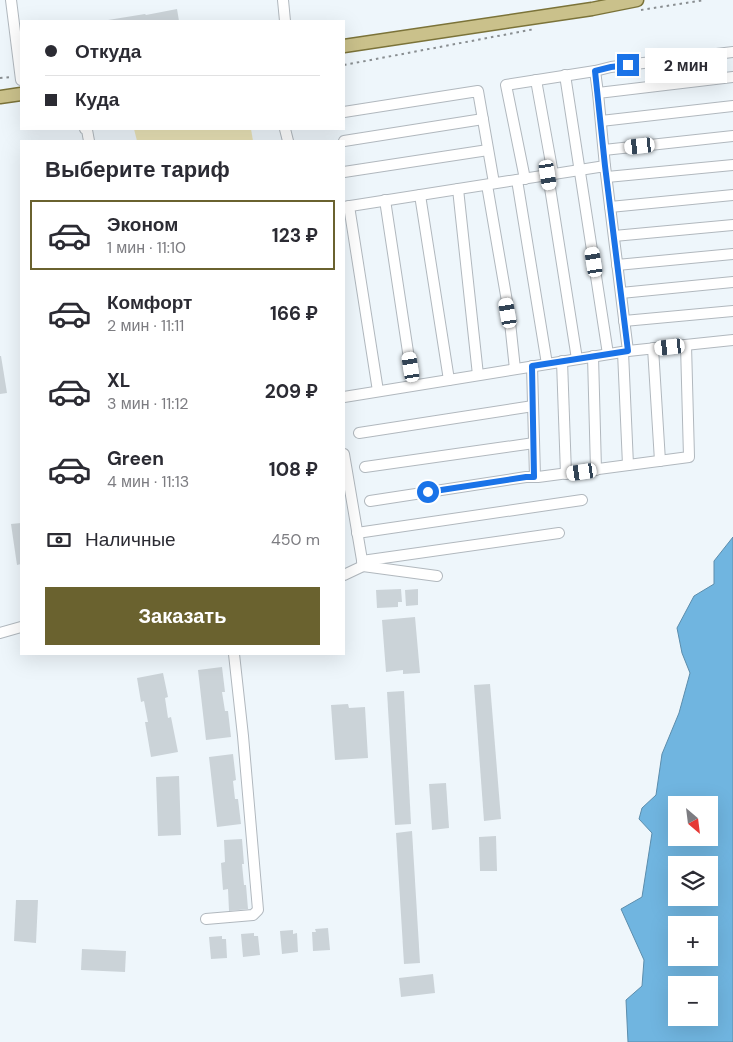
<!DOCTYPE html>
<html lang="ru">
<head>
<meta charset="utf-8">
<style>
  :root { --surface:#fff; --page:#f2f2f3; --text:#2b2b33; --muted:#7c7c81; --line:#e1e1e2; --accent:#6a622f }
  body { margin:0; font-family:"DM Sans",sans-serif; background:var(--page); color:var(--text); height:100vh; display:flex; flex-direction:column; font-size:19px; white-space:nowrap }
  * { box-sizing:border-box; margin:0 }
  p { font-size:16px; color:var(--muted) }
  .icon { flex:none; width:28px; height:28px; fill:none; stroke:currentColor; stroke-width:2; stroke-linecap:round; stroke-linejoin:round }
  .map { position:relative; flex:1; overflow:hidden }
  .panel { position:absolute; left:20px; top:140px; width:325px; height:515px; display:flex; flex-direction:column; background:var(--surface); border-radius:0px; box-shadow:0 5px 20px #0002 }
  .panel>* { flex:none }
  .guide { position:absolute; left:20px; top:20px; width:325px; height:110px; border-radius:0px; box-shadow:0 5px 20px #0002; display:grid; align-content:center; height:110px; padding:0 25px; background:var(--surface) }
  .needle { width:32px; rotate:152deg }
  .tools { position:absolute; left:668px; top:796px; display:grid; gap:10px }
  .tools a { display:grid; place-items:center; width:50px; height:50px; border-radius:0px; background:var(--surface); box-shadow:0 5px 20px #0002; font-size:25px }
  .end { position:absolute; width:22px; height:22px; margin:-11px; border:6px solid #1a73e8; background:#fff; box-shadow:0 0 0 2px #fff }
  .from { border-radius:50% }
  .bubble { position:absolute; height:35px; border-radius:0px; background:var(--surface); box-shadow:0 5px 20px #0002; font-size:16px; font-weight:700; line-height:35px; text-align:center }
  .car { position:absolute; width:15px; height:30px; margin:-15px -8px; border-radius:6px; box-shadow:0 0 4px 1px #0007; background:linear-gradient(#fff 24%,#345 0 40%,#fff 0 76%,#345 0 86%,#fff 0) }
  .guide b { display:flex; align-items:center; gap:18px; height:48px; font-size:19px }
  .guide b+b { border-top:1px solid var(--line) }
  .guide i { width:12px; height:12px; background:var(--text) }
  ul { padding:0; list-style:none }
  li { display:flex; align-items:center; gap:15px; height:70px; margin:0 10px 8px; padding:0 15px; border:2px solid transparent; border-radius:0px }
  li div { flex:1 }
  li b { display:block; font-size:19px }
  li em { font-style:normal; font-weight:700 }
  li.current { border-color:var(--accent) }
  li>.icon { width:45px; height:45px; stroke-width:1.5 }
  h2 { padding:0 25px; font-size:22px; line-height:60px }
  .pay { display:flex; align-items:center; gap:12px; height:55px; padding:0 25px; font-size:19px }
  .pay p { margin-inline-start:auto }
  .cta { display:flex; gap:10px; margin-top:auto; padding:10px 25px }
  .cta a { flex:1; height:58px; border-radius:0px; background:var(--accent); color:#fff; font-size:20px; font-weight:700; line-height:58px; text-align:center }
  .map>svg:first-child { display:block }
  .green { fill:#eae3b7 }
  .water { fill:#70b5e0; stroke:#5c8dac; fill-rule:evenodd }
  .building { fill:#cbd3d8 }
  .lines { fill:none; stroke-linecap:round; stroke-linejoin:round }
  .minor-casing { stroke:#b1b8be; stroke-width:12 }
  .major-casing { stroke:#7b7339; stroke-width:15 }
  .path { stroke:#898e91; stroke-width:2; stroke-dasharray:2.5 4; stroke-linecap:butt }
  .minor { stroke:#fff; stroke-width:10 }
  .major { stroke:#cac18b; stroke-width:12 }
  .route { stroke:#1a73e8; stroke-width:6 }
</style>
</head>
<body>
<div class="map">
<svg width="733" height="1042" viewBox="0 0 733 1042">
  <rect width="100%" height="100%" fill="#eef6fb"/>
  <polygon class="green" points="134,129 251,129 253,141 137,141"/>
  <path class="water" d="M733 537V1042H628L626 1000 642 986 644 960 621 909 642 897 652 833 639 819 642 808 656 795 662 754 679 713 690 673 682 653 677 628 694 596 714 584V561ZM676 805H709V838H676ZM676 865H709V898H676ZM676 925H709V958H676ZM676 985H709V1018H676Z"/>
  <g class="building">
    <polygon points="177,9 179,21 108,21 108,20 145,14 146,15"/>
    <polygon points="0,356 1,356 7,393 0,394"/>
    <polygon points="21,523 21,564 17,565 11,524"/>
    <polygon points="401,589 402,602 398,602 398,607 377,608 376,590"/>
    <polygon points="418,589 418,605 406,606 405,590"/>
    <polygon points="415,617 420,673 403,674 403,670 386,672 382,620"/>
    <polygon points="222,667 225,692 222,692 225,711 228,711 231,737 206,740 198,670"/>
    <polygon points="163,673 168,697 165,698 168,718 171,717 178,752 151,757 145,722 148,722 144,701 141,702 137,678"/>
    <polygon points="490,684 501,819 484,821 474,685"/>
    <polygon points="404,691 411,824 395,825 387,692"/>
    <polygon points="348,704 349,708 365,707 368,758 335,760 331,705"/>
    <polygon points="233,754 236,780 233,781 235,799 238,799 241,824 217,827 209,757"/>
    <polygon points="179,776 181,835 158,836 156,777"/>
    <polygon points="446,783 449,828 432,830 429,784"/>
    <polygon points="412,831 420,963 404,964 396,833"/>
    <polygon points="496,836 497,871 480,871 479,837"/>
    <polygon points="242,839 244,864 242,864 244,885 246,885 248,909 229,911 228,889 223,890 221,863 225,862 224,840"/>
    <polygon points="16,900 38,900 36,943 14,941"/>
    <polygon points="328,928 330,950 313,951 312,932 316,932 315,929"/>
    <polygon points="293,930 293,934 297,933 298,952 282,954 280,931"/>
    <polygon points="254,933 254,936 258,936 260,955 243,957 241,934"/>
    <polygon points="222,936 222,939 226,939 227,958 211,959 209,937"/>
    <polygon points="82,949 126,951 125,972 81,970"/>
    <polygon points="433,974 435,993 401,997 399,978"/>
  </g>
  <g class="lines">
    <g class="minor-casing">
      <g id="minor">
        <polyline points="11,0 21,80"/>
        <polyline points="283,0 285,21"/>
        <polyline points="565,75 608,354"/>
        <polyline points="536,80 553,174"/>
        <polyline points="598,93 595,71 611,67 733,52"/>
        <polyline points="344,112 478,91 494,183"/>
        <polyline points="601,121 733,106"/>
        <polyline points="85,129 87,130 89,141"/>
        <polyline points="285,129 288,141"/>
        <polyline points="344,141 483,119"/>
        <polyline points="604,150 733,136"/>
        <polyline points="605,166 598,93 733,77"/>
        <polyline points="344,172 488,150"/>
        <polyline points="548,175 577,359"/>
        <polyline points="607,177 733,165"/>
        <polyline points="525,179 506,85 595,71"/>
        <polyline points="517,180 547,364"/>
        <polyline points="487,185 509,313 515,369"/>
        <polyline points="458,189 478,375"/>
        <polyline points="420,195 449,380"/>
        <polyline points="385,200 413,385"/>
        <polyline points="349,206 378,391"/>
        <polyline points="344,207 605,166 628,351 344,397"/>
        <polyline points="610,207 733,195"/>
        <polyline points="614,236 733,225"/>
        <polyline points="617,265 733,254"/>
        <polyline points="621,293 733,282"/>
        <polyline points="624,321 733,311"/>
        <polyline points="653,348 660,461"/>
        <polyline points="628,351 733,340"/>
        <polyline points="623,352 628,465"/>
        <polyline points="593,356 596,470"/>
        <polyline points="562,361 566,474"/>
        <polyline points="532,366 535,477"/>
        <polyline points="359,433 533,406"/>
        <polyline points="344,454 363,566 437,576"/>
        <polyline points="365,467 534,443"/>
        <polyline points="370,501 526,477 538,477 689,457 686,345"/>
        <polyline points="357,533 582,500"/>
        <polyline points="362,561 559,533"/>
        <polyline points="344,575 363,566"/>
        <polyline points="0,633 21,627"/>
        <polyline points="206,919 253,915 258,910 243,736 234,654"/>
      </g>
    </g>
    <g class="major-casing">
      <g id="major">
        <polyline points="344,46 592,9 637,0"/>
        <polyline points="0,97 21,94"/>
      </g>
    </g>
    <g class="path">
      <polyline points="641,10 705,0"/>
      <polyline points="344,65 535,29"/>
      <polyline points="0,78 11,77"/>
    </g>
    <use href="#minor" class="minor"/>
    <use href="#major" class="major"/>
  </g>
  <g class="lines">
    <polyline class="route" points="428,492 526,477 534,477 532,366 628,351 605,166 595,71 611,67 628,65"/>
  </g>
</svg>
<div class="tools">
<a><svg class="needle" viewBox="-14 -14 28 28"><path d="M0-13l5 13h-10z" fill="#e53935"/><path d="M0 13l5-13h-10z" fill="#7c7c81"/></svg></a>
<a><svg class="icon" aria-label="layers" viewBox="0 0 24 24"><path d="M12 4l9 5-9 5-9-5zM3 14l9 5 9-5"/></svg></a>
<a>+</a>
<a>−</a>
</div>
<i class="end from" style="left:428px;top:492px"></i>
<i class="end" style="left:628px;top:65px"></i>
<div class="bubble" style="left:645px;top:48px;width:82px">2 мин</div>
<i class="car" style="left:640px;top:146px;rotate:264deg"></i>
<i class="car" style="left:548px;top:175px;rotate:171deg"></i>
<i class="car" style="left:594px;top:262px;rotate:351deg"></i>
<i class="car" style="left:508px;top:313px;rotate:350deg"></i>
<i class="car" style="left:670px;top:347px;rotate:264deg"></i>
<i class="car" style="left:411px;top:367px;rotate:351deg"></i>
<i class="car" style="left:582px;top:472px;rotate:262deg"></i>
<div class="guide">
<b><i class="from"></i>Откуда</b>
<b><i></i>Куда</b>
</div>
<section class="panel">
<h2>Выберите тариф</h2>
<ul>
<li class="current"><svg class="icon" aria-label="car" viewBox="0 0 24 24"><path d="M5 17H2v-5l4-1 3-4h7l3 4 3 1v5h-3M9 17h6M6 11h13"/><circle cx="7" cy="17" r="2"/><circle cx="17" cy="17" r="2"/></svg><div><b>Эконом</b><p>1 мин · 11:10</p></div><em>123 ₽</em></li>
<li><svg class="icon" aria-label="car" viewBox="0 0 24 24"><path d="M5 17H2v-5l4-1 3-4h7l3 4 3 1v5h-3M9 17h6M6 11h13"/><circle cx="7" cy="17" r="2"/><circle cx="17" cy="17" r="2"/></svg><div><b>Комфорт</b><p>2 мин · 11:11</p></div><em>166 ₽</em></li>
<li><svg class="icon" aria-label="car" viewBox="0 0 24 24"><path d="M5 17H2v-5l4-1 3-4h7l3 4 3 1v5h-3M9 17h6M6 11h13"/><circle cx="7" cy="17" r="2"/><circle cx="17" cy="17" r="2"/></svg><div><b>XL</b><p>3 мин · 11:12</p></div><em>209 ₽</em></li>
<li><svg class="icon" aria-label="car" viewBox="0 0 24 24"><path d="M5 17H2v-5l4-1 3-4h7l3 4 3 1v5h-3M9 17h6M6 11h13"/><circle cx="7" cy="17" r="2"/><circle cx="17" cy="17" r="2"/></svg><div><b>Green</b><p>4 мин · 11:13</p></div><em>108 ₽</em></li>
</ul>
<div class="pay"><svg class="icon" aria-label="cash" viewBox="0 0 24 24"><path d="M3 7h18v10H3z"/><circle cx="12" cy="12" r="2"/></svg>Наличные<p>450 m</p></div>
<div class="cta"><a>Заказать</a></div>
</section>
</div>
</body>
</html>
